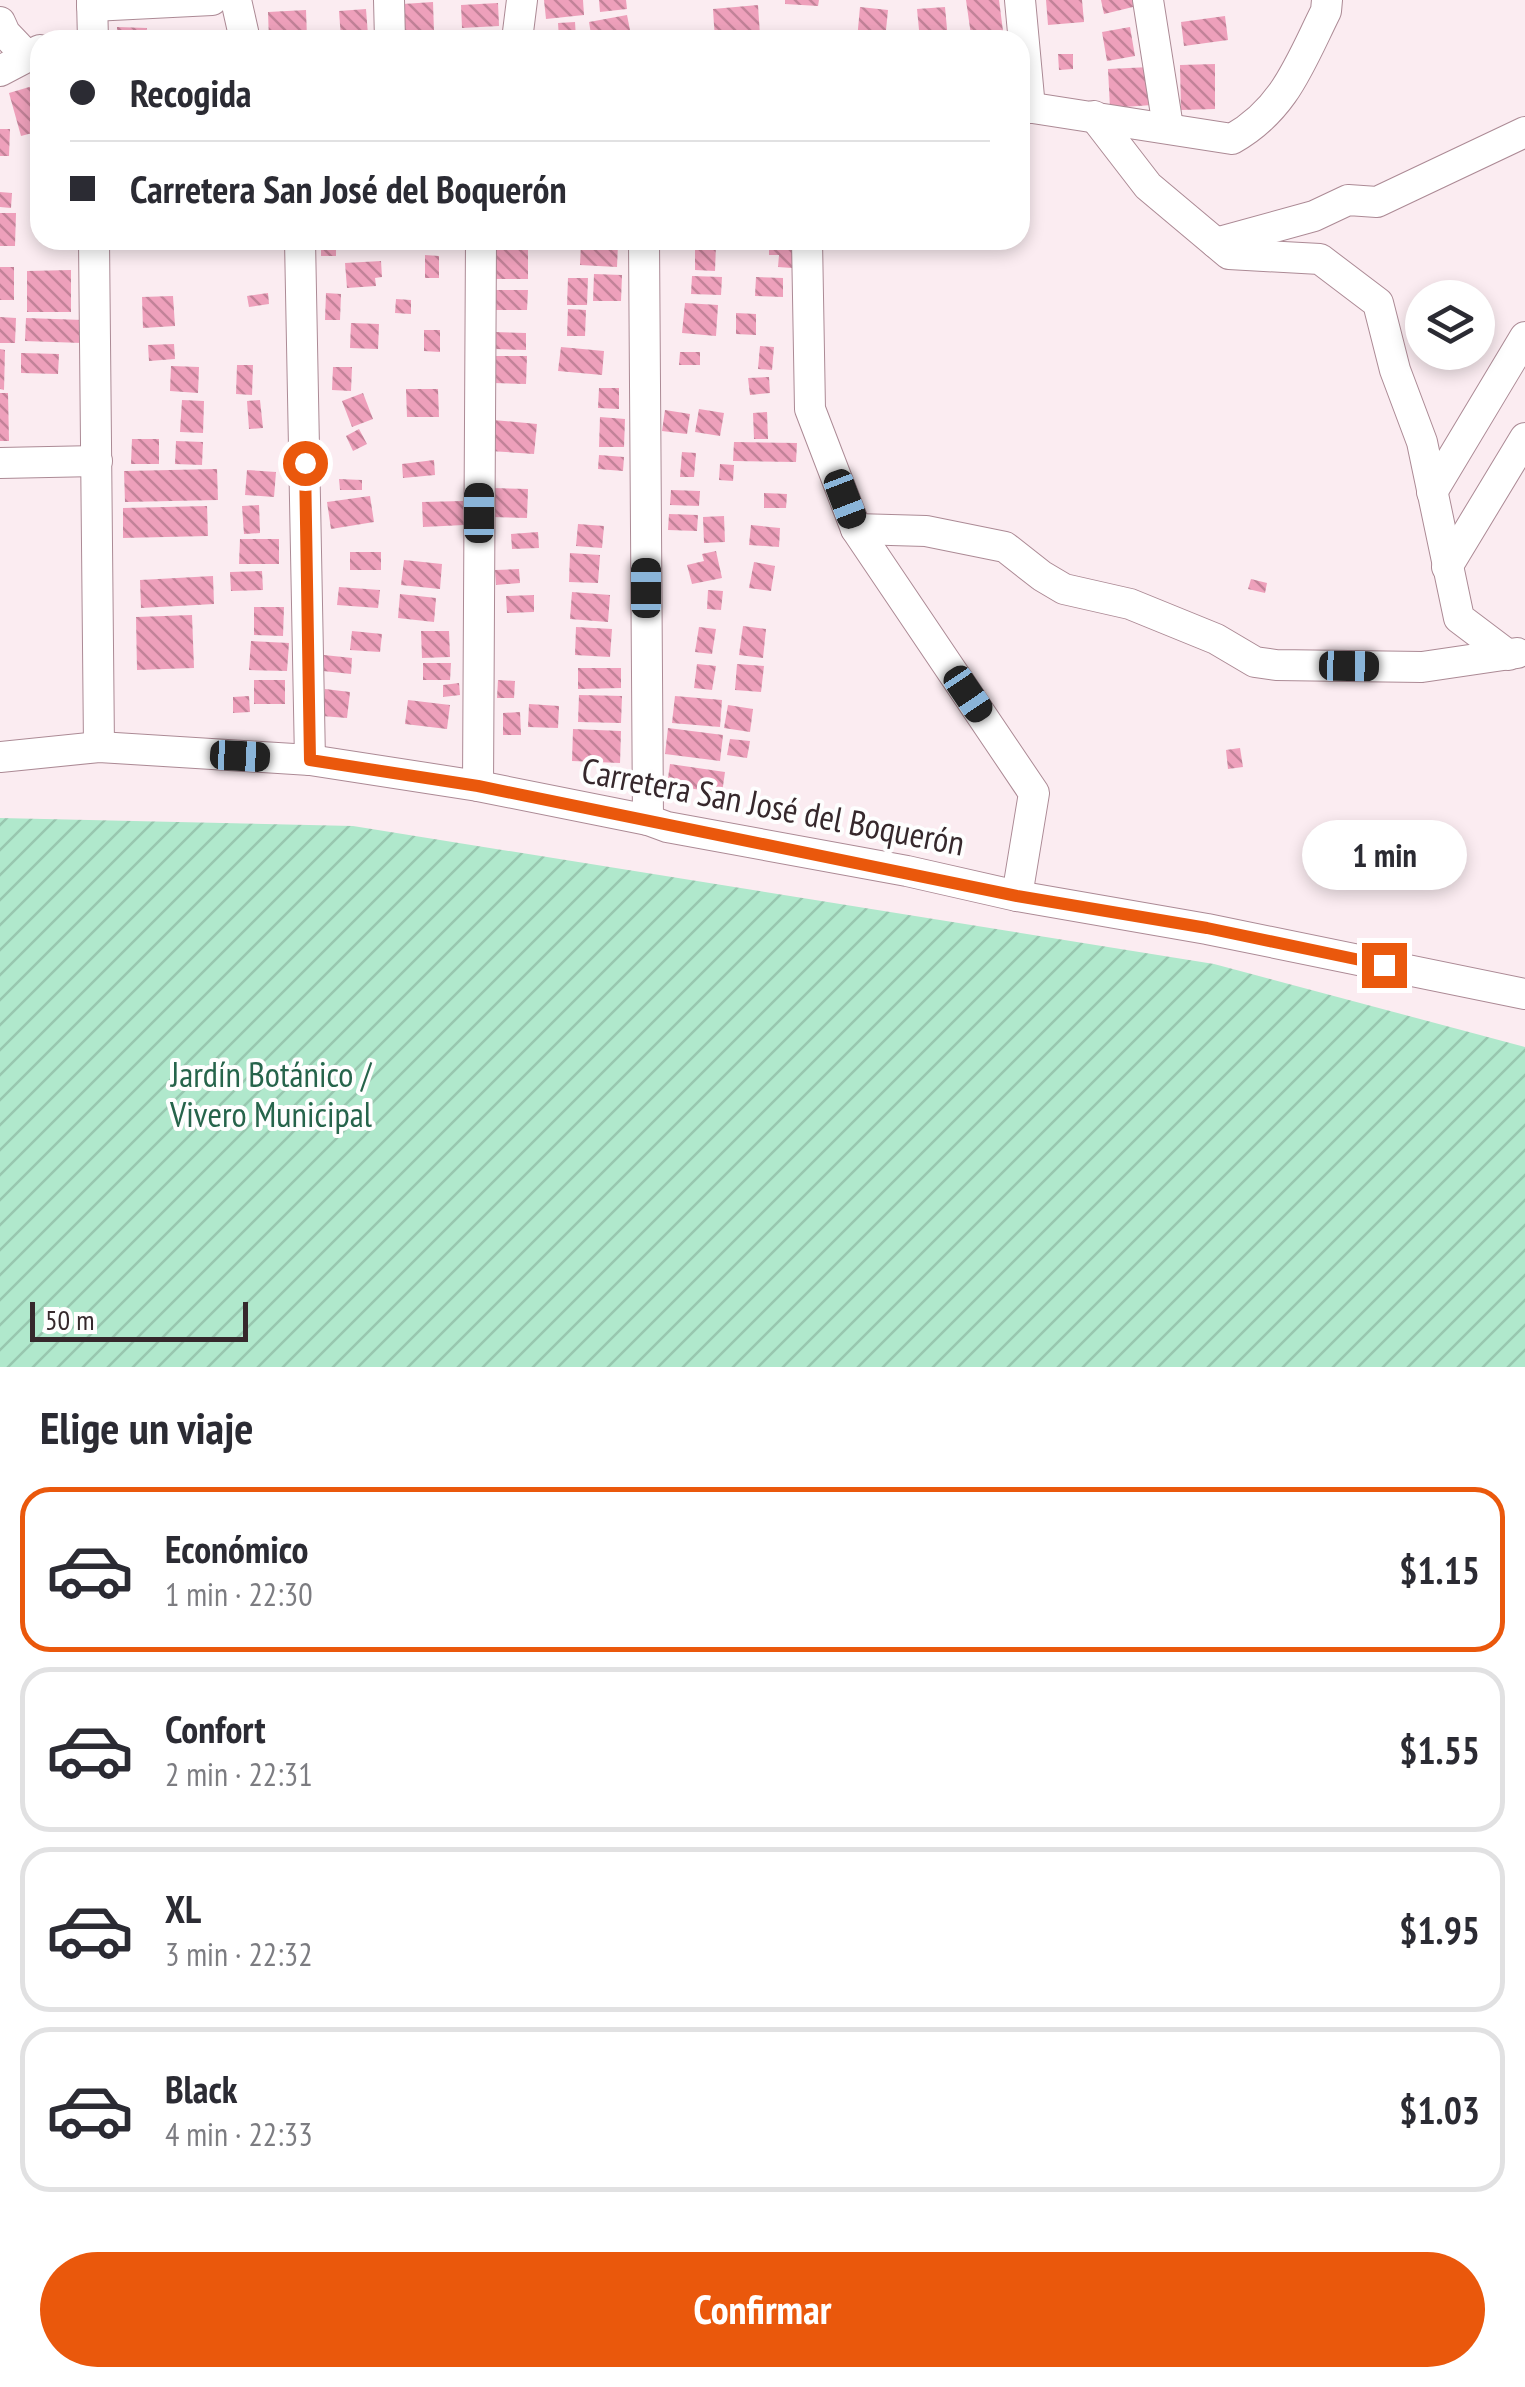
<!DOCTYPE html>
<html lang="es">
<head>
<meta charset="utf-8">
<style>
  :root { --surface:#fff; --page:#f7f7f7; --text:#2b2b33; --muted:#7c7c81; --line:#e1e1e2; --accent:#ea580c }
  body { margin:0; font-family:"PT Sans Narrow",sans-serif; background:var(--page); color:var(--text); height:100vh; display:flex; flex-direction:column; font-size:38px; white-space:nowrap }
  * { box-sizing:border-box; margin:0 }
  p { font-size:32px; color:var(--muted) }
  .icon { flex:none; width:55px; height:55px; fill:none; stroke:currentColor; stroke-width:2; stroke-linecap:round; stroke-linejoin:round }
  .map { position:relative; height:1367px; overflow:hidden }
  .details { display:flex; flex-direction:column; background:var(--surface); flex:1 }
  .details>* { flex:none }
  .hud { position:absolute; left:30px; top:30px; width:1000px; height:220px; border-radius:30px; box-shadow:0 5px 15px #0003; display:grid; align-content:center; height:220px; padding:0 40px; background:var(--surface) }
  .tools { position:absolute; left:1405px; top:280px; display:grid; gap:20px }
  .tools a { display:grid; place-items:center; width:90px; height:90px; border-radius:50%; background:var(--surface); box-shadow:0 5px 15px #0003; font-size:50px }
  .scale { position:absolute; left:30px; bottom:25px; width:218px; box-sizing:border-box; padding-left:10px; border:5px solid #36282c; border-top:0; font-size:28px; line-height:35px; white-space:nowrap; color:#36282c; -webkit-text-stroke:8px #fefefe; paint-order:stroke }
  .end { position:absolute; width:45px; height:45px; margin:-22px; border:12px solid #ea580c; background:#fff; box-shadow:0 0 0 5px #fff }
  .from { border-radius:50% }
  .bubble { position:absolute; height:70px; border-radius:35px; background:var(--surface); box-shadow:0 5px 15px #0003; font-size:32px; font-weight:700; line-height:70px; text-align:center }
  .car { position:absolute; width:30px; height:60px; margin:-30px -15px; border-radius:12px; box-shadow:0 0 8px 2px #0007; background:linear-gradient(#222 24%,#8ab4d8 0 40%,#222 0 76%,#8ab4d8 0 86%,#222 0) }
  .hud b { display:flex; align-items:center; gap:35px; height:95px; font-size:38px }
  .hud b+b { border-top:2px solid var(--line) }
  .hud i { width:25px; height:25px; background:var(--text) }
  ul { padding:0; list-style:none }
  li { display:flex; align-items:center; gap:30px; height:165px; margin:0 20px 15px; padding:0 20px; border:5px solid var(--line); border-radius:30px }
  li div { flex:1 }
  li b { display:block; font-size:38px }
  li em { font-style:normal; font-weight:700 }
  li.current { border-color:var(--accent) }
  li>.icon { width:90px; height:90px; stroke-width:1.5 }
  h2 { padding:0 40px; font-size:45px; line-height:120px }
  .button { display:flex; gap:20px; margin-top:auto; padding:20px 40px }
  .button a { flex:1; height:115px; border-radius:60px; background:var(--accent); color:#fff; font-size:40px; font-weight:700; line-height:115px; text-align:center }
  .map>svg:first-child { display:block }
  .garden { fill:url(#garden-furrows) }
  .building { fill:url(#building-back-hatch) }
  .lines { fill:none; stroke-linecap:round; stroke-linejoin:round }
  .minor-casing { stroke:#ac8a95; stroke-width:32 }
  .minor { stroke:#fff; stroke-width:30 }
  .route { stroke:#ea580c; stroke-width:12 }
  .labels { text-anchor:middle; stroke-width:8; stroke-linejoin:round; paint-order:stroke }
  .street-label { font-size:35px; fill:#36282c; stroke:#fefefe }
  .park-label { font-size:35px; fill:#26644b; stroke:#fefefe }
</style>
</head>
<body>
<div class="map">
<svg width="1525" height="1367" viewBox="0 0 1525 1367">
  <defs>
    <pattern id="garden-furrows" width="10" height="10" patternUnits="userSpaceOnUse" patternTransform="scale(2.5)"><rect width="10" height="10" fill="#b0e8cc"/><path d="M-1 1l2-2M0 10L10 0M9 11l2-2" fill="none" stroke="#98c7af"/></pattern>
    <pattern id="building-back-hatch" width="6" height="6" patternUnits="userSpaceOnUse" patternTransform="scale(2.5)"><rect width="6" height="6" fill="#eea0bb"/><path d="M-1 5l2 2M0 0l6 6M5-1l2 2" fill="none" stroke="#c28298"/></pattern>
  </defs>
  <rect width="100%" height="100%" fill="#fbecf1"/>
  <polygon class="garden" points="0,818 353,826 1214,964 1525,1047 1525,1367 0,1367"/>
  <g class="building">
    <polygon points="544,0 583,0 584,15 546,19"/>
    <polygon points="599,0 626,0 627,9 600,12"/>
    <polygon points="785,0 819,0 818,6 785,4"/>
    <polygon points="966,0 999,0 1003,31 971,35"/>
    <polygon points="1046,0 1082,0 1084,22 1048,25"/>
    <polygon points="1101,0 1135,0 1137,6 1104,14"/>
    <polygon points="433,2 434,32 405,33 403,4"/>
    <polygon points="498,3 499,26 462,28 461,5"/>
    <polygon points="758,5 760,36 715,40 713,9"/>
    <polygon points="860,7 888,10 885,40 857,40"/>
    <polygon points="945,7 948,40 920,40 917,9"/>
    <polygon points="366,9 368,35 341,38 339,11"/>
    <polygon points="306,10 307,38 269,40 268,12"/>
    <polygon points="627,15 632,40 592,40 589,22"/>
    <polygon points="1225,16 1228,40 1184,46 1181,22"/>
    <polygon points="575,22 576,39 559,40 558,23"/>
    <polygon points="117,27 147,28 146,40 117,40"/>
    <polygon points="1130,27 1135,56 1107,61 1102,32"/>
    <polygon points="1058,54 1073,54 1073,69 1059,70"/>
    <polygon points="1215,64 1215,109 1181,110 1180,65"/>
    <polygon points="1150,67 1152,105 1110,108 1108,69"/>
    <polygon points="36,85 40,101 40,131 21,136 9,93"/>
    <polygon points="0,129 10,129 9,156 0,156"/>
    <polygon points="40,157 40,188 33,188 31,158"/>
    <polygon points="0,192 12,193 11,208 0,207"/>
    <polygon points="0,213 16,213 15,246 0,246"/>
    <rect x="321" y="240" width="15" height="16"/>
    <rect x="408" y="240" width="26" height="8"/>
    <polygon points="769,240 793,240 792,268 778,267 779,255 769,255"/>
    <polygon points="581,242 618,244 617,267 580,265"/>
    <polygon points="695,244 716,245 715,271 695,270"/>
    <rect x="496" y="250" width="32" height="29"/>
    <polygon points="425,255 439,256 439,278 425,278"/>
    <polygon points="381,261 382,277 375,278 376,286 347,288 345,263"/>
    <rect x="0" y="267" width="14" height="33"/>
    <polygon points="71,270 71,312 27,312 27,271"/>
    <polygon points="594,274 622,275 621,301 593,301"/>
    <polygon points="692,276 722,277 721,295 691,294"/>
    <polygon points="756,277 783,278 783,297 755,296"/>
    <polygon points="568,278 588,278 587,305 567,305"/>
    <polygon points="495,290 528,290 527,310 495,310"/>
    <polygon points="268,293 269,304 249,307 247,296"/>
    <polygon points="326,293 341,294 340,320 325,320"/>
    <polygon points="173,296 175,326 143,328 142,297"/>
    <polygon points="396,299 411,300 411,314 395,313"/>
    <polygon points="685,303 718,305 716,336 682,333"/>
    <polygon points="568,309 586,310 585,336 567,336"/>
    <polygon points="736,313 756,314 756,335 736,334"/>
    <polygon points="0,317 16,318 15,343 0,343"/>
    <polygon points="26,318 83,320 82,343 25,341"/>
    <polygon points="351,323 379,324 378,349 350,348"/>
    <polygon points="424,330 440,330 440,352 424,351"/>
    <polygon points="494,332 526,333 526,350 494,349"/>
    <polygon points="174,344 175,359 149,361 148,345"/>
    <polygon points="760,346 774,347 772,370 758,369"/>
    <polygon points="561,347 604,351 602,375 558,371"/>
    <polygon points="0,349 5,350 4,390 0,389"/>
    <polygon points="680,352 700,352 700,365 679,365"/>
    <polygon points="21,353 59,354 58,374 21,373"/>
    <polygon points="493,356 527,356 526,384 493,383"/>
    <polygon points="237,365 253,365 252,395 236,394"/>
    <polygon points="171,366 199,367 198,393 170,391"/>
    <polygon points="333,367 352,367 351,391 332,390"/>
    <polygon points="769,377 770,393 750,395 748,378"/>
    <polygon points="599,388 619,388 619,409 598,408"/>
    <polygon points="406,389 438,389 439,417 407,417"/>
    <polygon points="0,393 8,393 9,441 0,441"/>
    <polygon points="363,393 373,419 352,427 342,401"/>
    <polygon points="182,400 204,401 203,433 180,432"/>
    <polygon points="260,400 263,428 249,429 247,401"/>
    <polygon points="699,409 724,413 720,436 695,432"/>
    <polygon points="665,410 690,414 687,434 662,431"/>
    <polygon points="767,412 768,439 754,439 753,413"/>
    <polygon points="600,417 625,419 624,447 599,447"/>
    <polygon points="493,420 537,424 534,454 490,451"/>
    <polygon points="359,429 367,444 353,451 346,436"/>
    <polygon points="132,439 159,439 159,464 131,464"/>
    <polygon points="176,441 203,442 202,465 175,464"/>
    <polygon points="734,442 797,443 796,462 733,461"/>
    <polygon points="682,452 696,453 694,477 680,477"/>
    <polygon points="599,455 624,457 623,471 598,469"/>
    <polygon points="434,460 435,475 403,478 402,464"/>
    <polygon points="720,464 734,465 733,481 719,480"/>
    <polygon points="217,469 218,500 125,502 124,471"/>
    <polygon points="247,470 276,472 274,497 245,495"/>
    <polygon points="339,479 362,480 362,490 340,490"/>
    <polygon points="492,488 528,489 527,518 491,517"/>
    <polygon points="671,490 700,491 699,506 670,505"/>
    <polygon points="764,493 787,494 786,508 764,508"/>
    <polygon points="370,496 374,522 331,529 327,502"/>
    <polygon points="463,501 464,525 423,527 422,502"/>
    <polygon points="259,505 260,533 244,534 242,506"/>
    <polygon points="207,506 208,536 123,538 123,508"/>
    <polygon points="669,514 698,515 697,531 668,530"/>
    <polygon points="724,516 725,542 704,543 703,517"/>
    <polygon points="578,524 604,526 602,548 576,546"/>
    <polygon points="751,525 780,528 779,547 749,545"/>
    <polygon points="538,532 539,548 512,549 511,534"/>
    <polygon points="240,539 279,539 279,564 239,564"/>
    <polygon points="716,551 722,578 692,584 687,565 704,561 702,554"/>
    <rect x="350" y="552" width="31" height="18"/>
    <polygon points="570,553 600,555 598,583 569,582"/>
    <polygon points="404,560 442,564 440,589 401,585"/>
    <polygon points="754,562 775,566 771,591 749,588"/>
    <polygon points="519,569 520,583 496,585 495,570"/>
    <polygon points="262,571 263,590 231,591 230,572"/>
    <polygon points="213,576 214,604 141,608 140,580"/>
    <polygon points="1251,579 1267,583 1265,593 1248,589"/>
    <polygon points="339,587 380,590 378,608 337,605"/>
    <polygon points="708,590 723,591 721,610 707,609"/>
    <polygon points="572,592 610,595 608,622 570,619"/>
    <polygon points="400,594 436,598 434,622 398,618"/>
    <polygon points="534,595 534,612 507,613 506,596"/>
    <polygon points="254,607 284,607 283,636 254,635"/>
    <polygon points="192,615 194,668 137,670 136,617"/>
    <polygon points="743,626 766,629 763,658 739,655"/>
    <polygon points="576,627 612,629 610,657 575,655"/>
    <polygon points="699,627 716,629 712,654 695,652"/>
    <polygon points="352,631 382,634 380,652 350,650"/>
    <polygon points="421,631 449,631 450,657 422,658"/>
    <polygon points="251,641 289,643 287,671 249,670"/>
    <polygon points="324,655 352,658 351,674 323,671"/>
    <polygon points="423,663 451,663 450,680 423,680"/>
    <polygon points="697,664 716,666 712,690 694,688"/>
    <polygon points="737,664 764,666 761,692 735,690"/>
    <polygon points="578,668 621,668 621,688 578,689"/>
    <rect x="254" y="680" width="31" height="24"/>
    <polygon points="498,680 515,681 514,698 497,698"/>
    <polygon points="459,683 460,695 443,697 443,685"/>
    <polygon points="325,689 350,692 347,718 322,716"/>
    <polygon points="579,695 622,696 621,723 578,722"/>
    <polygon points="249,696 250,712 233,713 233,697"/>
    <polygon points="675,696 722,700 720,727 672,723"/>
    <polygon points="408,700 450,705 447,729 405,724"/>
    <polygon points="529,704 559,706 558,728 528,727"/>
    <polygon points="728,705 753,709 750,732 724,728"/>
    <polygon points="520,712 521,735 503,735 503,713"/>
    <polygon points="668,728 723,735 720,761 665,754"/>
    <polygon points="573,729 621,731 620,763 572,761"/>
    <polygon points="730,739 750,741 747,758 727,755"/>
    <polygon points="1240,748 1243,767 1228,769 1226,750"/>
    <polygon points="670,764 725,772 722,793 667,785"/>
  </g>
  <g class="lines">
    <g class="minor-casing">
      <g id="minor">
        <polyline points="92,0 93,40"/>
        <polyline points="236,0 245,40"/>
        <polyline points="389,0 390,40"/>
        <polyline points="1020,0 1030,108"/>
        <polyline points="1148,0 1168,127"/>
        <polyline points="92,6 212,0"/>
        <polyline points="0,22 5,33 26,55"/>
        <polyline points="517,40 522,0"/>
        <polyline points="0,71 40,50"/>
        <path d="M1020 106 1232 139C1285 109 1300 63 1326 11L1327 0"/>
        <polyline points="1094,116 1148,186 1229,254 1320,259 1378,303 1395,370 1422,442 1459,618 1508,655"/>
        <polyline points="94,240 99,747"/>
        <polyline points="300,240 310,760"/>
        <polyline points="644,240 648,820"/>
        <polyline points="807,240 810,409 856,529 1034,793 1017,896"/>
        <polyline points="1216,243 1314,216 1348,200 1377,202 1525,132"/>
        <polyline points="0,463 97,461"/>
        <polyline points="1432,492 1525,337"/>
        <polyline points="856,529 926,531 1005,547 1042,576 1064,589 1130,604 1216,639 1255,662 1276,665 1422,667 1517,653"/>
        <polyline points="1447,567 1525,438"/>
        <polyline points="0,757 99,747 310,760 478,786 648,820 667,827 907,871 1017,896 1207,929 1525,994"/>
        <polyline points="478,786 481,240"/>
      </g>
    </g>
    <use href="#minor" class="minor"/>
  </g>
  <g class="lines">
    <polyline class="route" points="305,463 310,760 478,786 1017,896 1207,928 1384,965"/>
  </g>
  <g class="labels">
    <g class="street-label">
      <text transform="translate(773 807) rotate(11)" y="12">Carretera San José del Boquerón</text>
    </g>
    <g class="park-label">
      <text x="271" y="1087">Jardín Botánico /<tspan x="271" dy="40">Vivero Municipal</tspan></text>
    </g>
  </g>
</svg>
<div class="tools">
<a><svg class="icon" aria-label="layers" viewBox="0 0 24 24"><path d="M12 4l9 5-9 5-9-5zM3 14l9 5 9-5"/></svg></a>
</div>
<div class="scale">50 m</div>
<i class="end from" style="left:305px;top:463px"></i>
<i class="end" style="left:1384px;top:965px"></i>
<div class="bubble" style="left:1302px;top:820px;width:165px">1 min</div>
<i class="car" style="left:845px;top:499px;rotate:159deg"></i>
<i class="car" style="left:479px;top:513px;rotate:0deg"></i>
<i class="car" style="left:646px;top:588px;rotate:0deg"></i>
<i class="car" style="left:1349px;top:666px;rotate:91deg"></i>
<i class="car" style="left:968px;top:694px;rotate:146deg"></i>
<i class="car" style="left:240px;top:756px;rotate:93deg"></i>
<div class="hud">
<b><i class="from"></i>Recogida</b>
<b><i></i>Carretera San José del Boquerón</b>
</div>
</div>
<section class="details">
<h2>Elige un viaje</h2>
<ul>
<li class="current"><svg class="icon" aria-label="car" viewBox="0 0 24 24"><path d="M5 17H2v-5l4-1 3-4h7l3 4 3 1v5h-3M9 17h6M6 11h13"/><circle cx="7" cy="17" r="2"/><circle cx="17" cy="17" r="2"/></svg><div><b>Económico</b><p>1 min · 22:30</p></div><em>$1.15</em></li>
<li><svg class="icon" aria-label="car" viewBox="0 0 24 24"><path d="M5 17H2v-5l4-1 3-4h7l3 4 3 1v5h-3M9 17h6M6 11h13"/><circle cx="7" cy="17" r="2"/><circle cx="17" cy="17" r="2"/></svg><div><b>Confort</b><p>2 min · 22:31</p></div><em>$1.55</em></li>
<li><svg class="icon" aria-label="car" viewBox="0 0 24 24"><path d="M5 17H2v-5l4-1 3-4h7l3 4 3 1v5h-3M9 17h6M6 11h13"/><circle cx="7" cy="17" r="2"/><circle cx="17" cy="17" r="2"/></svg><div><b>XL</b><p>3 min · 22:32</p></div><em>$1.95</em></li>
<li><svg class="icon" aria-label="car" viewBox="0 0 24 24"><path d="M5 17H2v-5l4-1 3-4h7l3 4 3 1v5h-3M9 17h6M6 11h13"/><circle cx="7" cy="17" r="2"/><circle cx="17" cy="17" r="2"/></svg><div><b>Black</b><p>4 min · 22:33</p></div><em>$1.03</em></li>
</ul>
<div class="button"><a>Confirmar</a></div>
</section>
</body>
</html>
